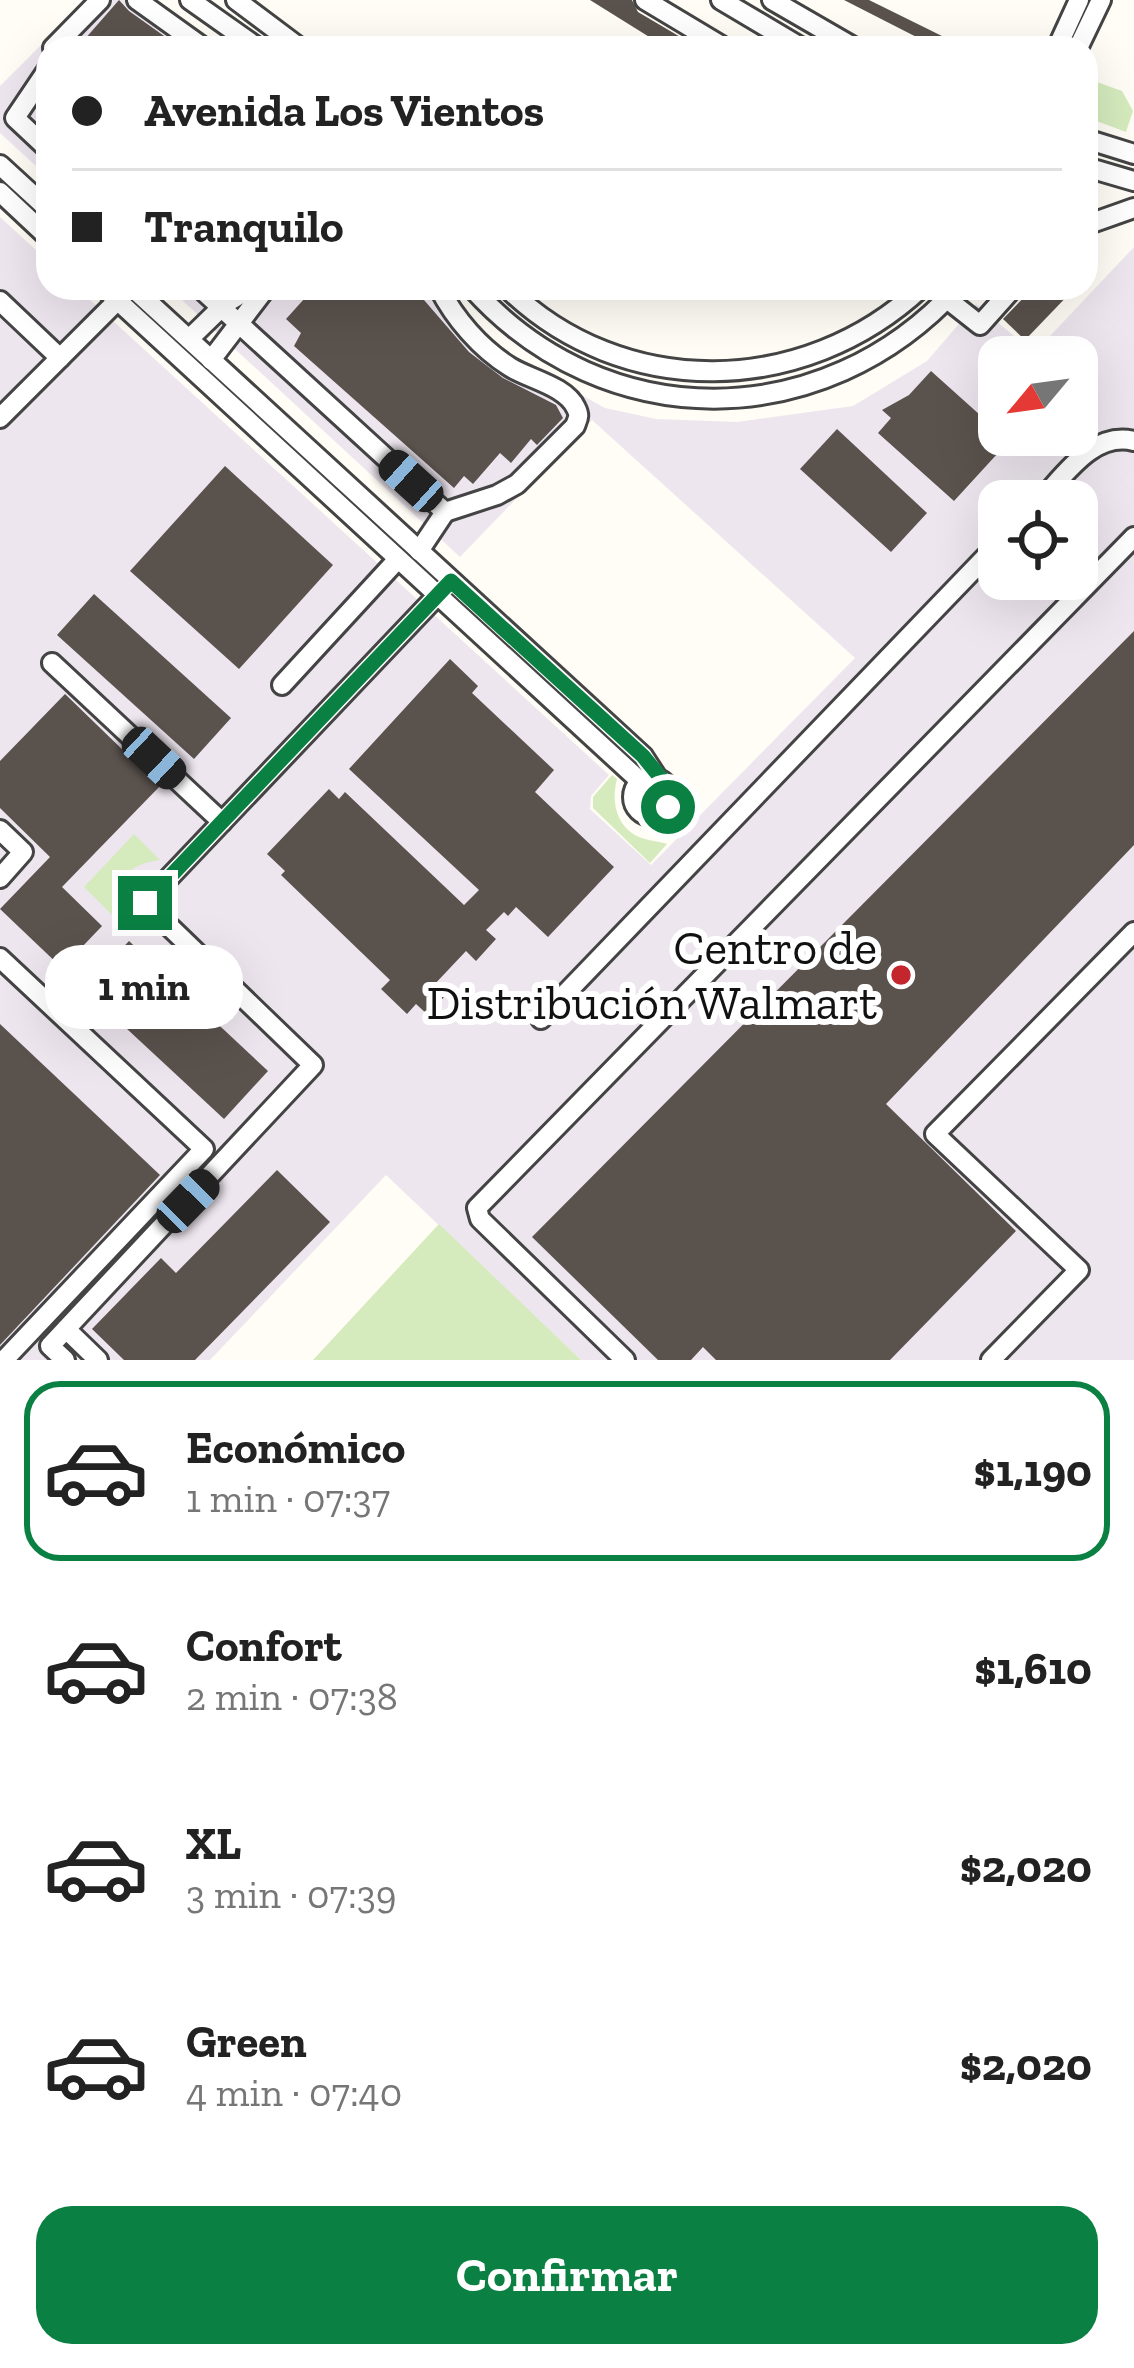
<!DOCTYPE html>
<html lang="es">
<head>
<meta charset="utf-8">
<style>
  :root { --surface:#fff; --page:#f2f2f2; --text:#222; --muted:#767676; --line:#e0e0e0; --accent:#0b8043 }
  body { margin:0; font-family:"Zilla Slab",serif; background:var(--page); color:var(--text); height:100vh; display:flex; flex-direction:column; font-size:45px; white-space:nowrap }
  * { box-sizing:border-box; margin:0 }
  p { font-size:39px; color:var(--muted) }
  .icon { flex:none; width:66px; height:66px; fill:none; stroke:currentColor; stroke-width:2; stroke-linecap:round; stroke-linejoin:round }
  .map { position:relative; height:1360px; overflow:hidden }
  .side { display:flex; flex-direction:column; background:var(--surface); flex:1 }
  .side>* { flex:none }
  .guide { position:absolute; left:36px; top:36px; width:1062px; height:264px; border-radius:36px; box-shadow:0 12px 48px #0002; display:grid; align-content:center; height:264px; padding:0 36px; background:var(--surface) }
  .needle { width:78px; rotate:241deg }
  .tools { position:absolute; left:978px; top:336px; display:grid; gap:24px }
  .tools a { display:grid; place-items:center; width:120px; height:120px; border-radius:24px; background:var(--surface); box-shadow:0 12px 48px #0002; font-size:60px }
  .end { position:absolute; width:54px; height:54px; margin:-27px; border:15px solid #0b8043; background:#fff; box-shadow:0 0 0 6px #fff }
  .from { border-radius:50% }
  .bubble { position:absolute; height:84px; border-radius:36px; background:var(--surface); box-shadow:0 12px 48px #0002; font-size:39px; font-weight:700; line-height:84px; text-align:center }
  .car { position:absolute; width:36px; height:72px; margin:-36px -18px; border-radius:15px; box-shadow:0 0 9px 3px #0007; background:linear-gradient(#222 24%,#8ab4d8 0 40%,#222 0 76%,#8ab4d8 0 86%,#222 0) }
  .guide b { display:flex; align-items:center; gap:42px; height:114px; font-size:45px }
  .guide b+b { border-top:3px solid var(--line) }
  .guide i { width:30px; height:30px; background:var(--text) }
  ul { padding:21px 0 0; list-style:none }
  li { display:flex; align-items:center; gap:36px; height:180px; margin:0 24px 18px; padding:0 12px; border:6px solid transparent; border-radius:36px }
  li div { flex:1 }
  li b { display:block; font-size:45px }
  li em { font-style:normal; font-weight:700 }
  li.current { border-color:var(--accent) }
  li>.icon { width:108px; height:108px; stroke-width:1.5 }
  .cta { display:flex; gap:24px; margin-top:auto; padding:24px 36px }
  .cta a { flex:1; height:138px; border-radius:36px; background:var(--accent); color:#fff; font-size:48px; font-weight:700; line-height:138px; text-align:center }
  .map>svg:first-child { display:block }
  .industrial { fill:#eee6ef; fill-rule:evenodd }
  .green { fill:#d5ebbd }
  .building { fill:#5a524d }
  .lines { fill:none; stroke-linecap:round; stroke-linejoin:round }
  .minor-casing { stroke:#444; stroke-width:24 }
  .minor { stroke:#fff; stroke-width:18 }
  .route { stroke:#0b8043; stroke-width:15 }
  .poi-dot { fill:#c4262e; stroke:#fff; stroke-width:4.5 }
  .labels { text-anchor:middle; stroke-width:12; stroke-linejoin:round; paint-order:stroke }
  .poi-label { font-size:48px; fill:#111; stroke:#fff; text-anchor:end }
</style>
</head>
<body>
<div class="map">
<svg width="1134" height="1360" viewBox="0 0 1134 1360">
  <rect width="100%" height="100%" fill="#fffdf5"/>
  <g class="industrial">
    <polygon points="86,0 147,0 221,48 48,48 48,177 0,133 0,86"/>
    <path d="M0 217 48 261V288H77L609 775 591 796 590 809 651 865 855 658 592 420 460 557 169 288H446L469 319 508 354 605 408 656 419 737 422 853 406 927 361 976 304 1034 353 1134 247V1360H581L386 1175 210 1360H0ZM999 357H1077V435H999ZM999 501H1077V579H999Z"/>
  </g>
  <g class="green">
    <polygon points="1094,81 1122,91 1133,111 1126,132 1086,117 1086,102"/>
    <path d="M612 775 617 779C611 801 616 827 639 837 648 841 659 841 667 844L650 863 593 808V797Z"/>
    <path d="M134 834 160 860C126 864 114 883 113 916L84 887Z"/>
    <polygon points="439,1224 581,1360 313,1360"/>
  </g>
  <g class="building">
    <polygon points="119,0 129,11 181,48 77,48"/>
    <polygon points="590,0 632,0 638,12 699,48 667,48"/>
    <polygon points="844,0 869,0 946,38 938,48"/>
    <polygon points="314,288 426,288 428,295 424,300 469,352 503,378 556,405 563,418 537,445 531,439 511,463 500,453 473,484 464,476 454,488 294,346 301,333 286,319"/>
    <polygon points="1033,288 1075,288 1025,340 1003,319"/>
    <polygon points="931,371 1009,441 954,501 878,433 891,418 882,410 909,395"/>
    <polygon points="837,429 927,513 891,552 800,469"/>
    <polygon points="225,466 333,565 239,669 130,571"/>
    <polygon points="94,594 231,718 194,759 57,635"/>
    <polygon points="1134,631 1134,845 886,1104 1016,1231 890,1360 716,1360 703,1347 691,1360 658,1360 532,1237"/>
    <polygon points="450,659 478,686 472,693 554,770 535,792 614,867 548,937 516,907 508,916 504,912 486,930 496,939 476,961 466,951 433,986 444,997 428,1015 416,1004 407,1014 381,989 390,980 281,875 285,871 267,854 329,789 339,799 345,792 464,905 479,890 349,769"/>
    <polygon points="65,694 160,786 62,887 102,926 62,968 0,909 50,857 0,808 0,761"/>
    <polygon points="129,941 268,1071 224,1119 84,989"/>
    <polygon points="0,1024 160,1175 0,1345"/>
    <polygon points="277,1170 330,1222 195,1360 124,1360 92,1329 161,1258 176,1273"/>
  </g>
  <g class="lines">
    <g class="minor-casing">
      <g id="minor">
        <polyline points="137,0 204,48"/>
        <polyline points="190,0 258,48"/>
        <polyline points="236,0 300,48"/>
        <polyline points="645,0 725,48"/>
        <polyline points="721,0 802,48"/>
        <polyline points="772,0 855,48"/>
        <polyline points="53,48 100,0"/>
        <polyline points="1057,48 1079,0"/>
        <polyline points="1078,48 1101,0"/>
        <polyline points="48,69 15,118 48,149"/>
        <polyline points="1086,139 1134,154"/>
        <polyline points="0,165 48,209"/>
        <polyline points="1086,167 1134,181"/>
        <polyline points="0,192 48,237"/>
        <polyline points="1086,225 1134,208"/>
        <polyline points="104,288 640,781"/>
        <polyline points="133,288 643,756 658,779"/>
        <path d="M200 288 445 512 497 495 517 484 575 426C578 418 580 416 576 408 566 386 529 379 510 367 480 348 455 319 439 288"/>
        <path d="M472 288C605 436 823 435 957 288"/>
        <path d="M507 288C623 401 804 397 921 288"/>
        <polyline points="947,299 980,325 1013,288"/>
        <polyline points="0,301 60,358"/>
        <polyline points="189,339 226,303 251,288"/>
        <polyline points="211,360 266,288"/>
        <polyline points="0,418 126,292"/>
        <path d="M1040 501C1065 475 1093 431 1134 441"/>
        <polyline points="419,551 445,512"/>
        <polyline points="52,663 222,822"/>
        <polyline points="282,685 398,559"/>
        <circle cx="652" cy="797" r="19"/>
        <polyline points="0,830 23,852 0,878"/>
        <polyline points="0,958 204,1149 4,1360"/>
        <polyline points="541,1019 999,543"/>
        <polyline points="66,1329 98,1360"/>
        <polyline points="65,1360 50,1346 313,1065 145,903 451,581"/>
        <polyline points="625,1360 480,1219 477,1208 1134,537"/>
        <polyline points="991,1360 1079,1270 935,1134 1134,932"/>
      </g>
    </g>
    <use href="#minor" class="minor"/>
  </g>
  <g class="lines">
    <polyline class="route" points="145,903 451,581 643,756 669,788 668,807"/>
  </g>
  <circle class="poi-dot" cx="901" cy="975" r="12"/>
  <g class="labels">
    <g class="poi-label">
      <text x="877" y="964">Centro de<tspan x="877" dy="55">Distribución Walmart</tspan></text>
    </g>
  </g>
</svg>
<div class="tools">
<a><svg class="needle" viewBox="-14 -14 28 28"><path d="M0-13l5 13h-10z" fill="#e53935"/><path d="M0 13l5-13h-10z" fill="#767676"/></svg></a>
<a><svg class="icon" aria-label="locate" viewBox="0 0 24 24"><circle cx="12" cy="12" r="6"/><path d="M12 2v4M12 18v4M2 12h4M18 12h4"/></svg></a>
</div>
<i class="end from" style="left:668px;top:807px"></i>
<i class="end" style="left:145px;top:903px"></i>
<div class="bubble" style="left:45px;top:945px;width:198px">1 min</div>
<i class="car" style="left:411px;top:481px;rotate:312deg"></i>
<i class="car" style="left:154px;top:758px;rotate:133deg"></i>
<i class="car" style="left:188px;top:1201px;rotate:44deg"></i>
<div class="guide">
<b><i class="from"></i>Avenida Los Vientos</b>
<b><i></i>Tranquilo</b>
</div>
</div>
<section class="side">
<ul>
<li class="current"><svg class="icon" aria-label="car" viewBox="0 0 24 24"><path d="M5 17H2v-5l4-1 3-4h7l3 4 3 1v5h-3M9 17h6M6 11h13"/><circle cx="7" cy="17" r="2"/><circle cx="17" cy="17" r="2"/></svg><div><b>Económico</b><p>1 min · 07:37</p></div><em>$1,190</em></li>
<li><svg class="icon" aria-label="car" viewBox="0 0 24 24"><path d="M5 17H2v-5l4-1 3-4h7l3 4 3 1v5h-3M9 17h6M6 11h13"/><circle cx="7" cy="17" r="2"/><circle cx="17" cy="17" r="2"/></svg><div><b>Confort</b><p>2 min · 07:38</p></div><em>$1,610</em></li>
<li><svg class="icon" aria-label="car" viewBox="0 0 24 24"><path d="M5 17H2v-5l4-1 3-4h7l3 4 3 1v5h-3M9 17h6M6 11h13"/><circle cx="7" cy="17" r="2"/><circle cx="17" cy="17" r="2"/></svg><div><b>XL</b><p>3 min · 07:39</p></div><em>$2,020</em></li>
<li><svg class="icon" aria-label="car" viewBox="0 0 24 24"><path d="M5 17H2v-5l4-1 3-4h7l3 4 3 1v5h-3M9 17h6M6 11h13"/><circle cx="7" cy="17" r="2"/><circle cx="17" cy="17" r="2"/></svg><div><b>Green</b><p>4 min · 07:40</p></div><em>$2,020</em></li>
</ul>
<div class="cta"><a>Confirmar</a></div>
</section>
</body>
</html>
